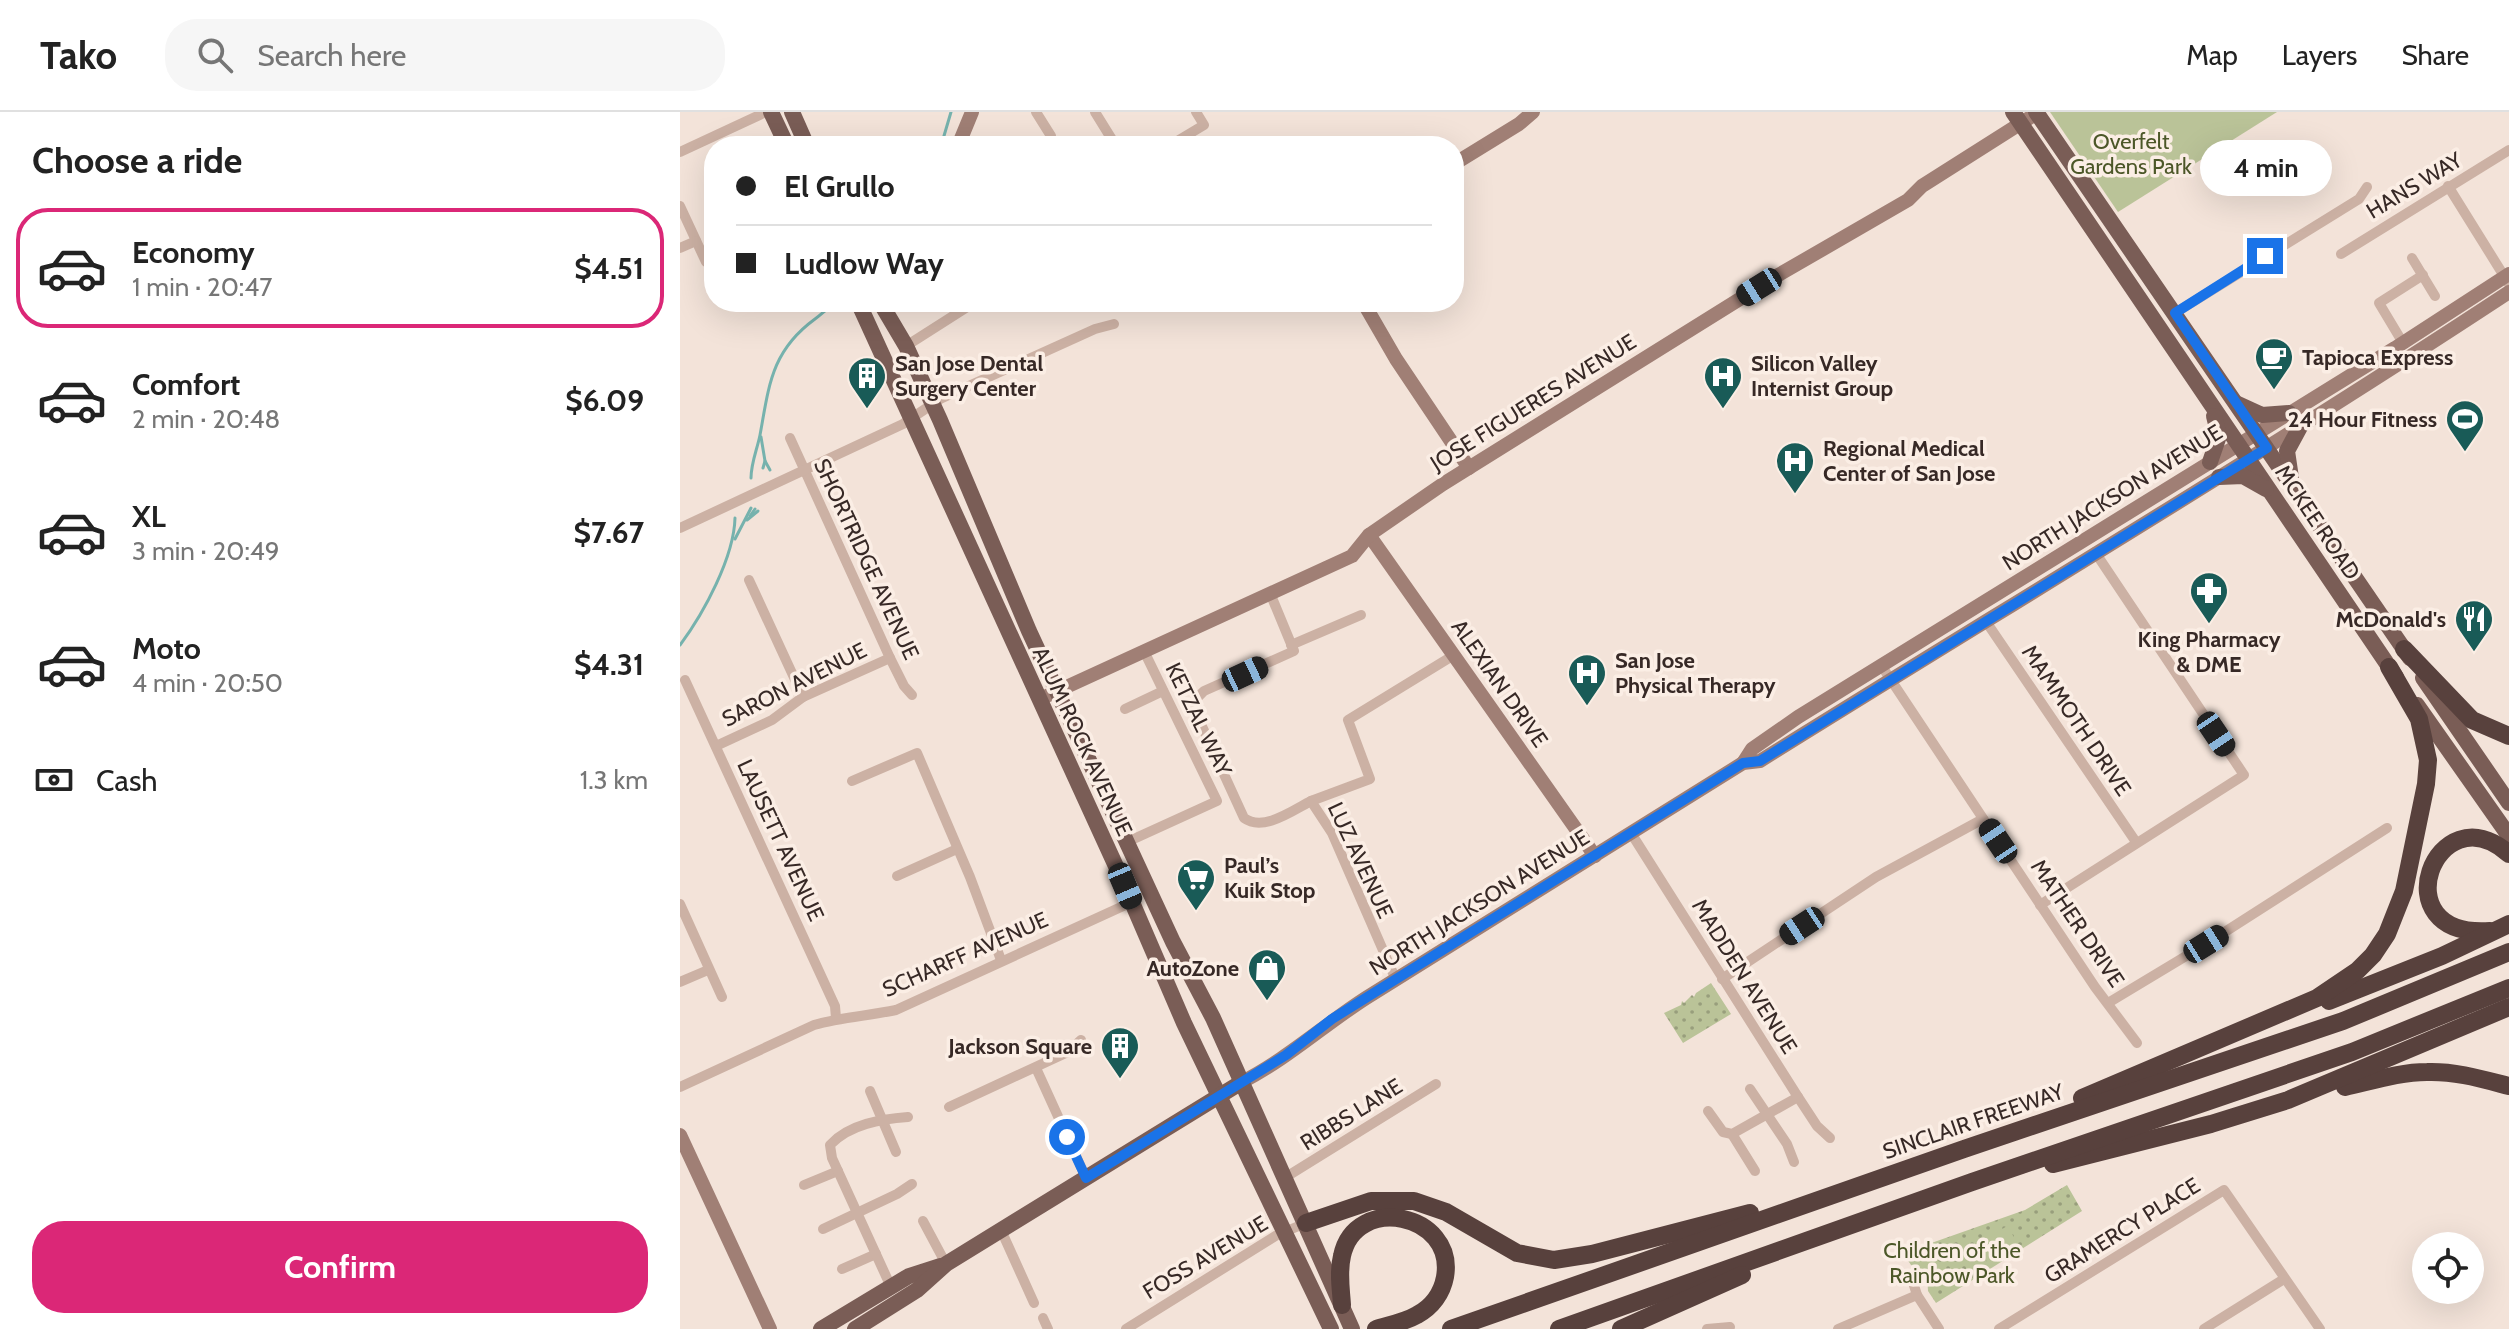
<!DOCTYPE html>
<html lang="en">
<head>
<meta charset="utf-8">
<style>
  :root { --surface:#fff; --page:#f6f6f6; --text:#222; --muted:#767676; --line:#e0e0e0; --accent:#db2777 }
  body { margin:0; font-family:Cabin,sans-serif; background:var(--page); color:var(--text); height:100vh; display:flex; flex-direction:column; font-size:30px; white-space:nowrap }
  * { box-sizing:border-box; margin:0 }
  p { font-size:26px; color:var(--muted) }
  .icon { flex:none; width:44px; height:44px; fill:none; stroke:currentColor; stroke-width:2; stroke-linecap:round; stroke-linejoin:round }
  .map { position:relative; flex:1; overflow:hidden }
  .drawer { display:flex; flex-direction:column; background:var(--surface); width:680px }
  .drawer>* { flex:none }
  .top-card { position:absolute; left:24px; top:24px; width:760px; height:176px; border-radius:32px; box-shadow:0 8px 32px #0002; display:grid; align-content:center; height:176px; padding:0 32px; background:var(--surface) }
  .controls { position:absolute; left:1732px; top:1120px; display:grid; gap:16px }
  .controls a { display:grid; place-items:center; width:72px; height:72px; border-radius:50%; background:var(--surface); box-shadow:0 8px 32px #0002; font-size:40px }
  .end { position:absolute; width:36px; height:36px; margin:-18px; border:10px solid #1a73e8; background:#fff; box-shadow:0 0 0 4px #fff }
  .from { border-radius:50% }
  .bubble { position:absolute; height:56px; border-radius:28px; background:var(--surface); box-shadow:0 8px 32px #0002; font-size:26px; font-weight:700; line-height:56px; text-align:center }
  .car { position:absolute; width:24px; height:48px; margin:-24px -12px; border-radius:10px; box-shadow:0 0 6px 2px #0007; background:linear-gradient(#222 24%,#8ab4d8 0 40%,#222 0 76%,#8ab4d8 0 86%,#222 0) }
  .top-card b { display:flex; align-items:center; gap:28px; height:76px; font-size:30px }
  .top-card b+b { border-top:2px solid var(--line) }
  .top-card i { width:20px; height:20px; background:var(--text) }
  ul { padding:0; list-style:none }
  li { display:flex; align-items:center; gap:24px; height:120px; margin:0 16px 12px; padding:0 16px; border:4px solid transparent; border-radius:32px }
  li div { flex:1 }
  li b { display:block; font-size:30px }
  li em { font-style:normal; font-weight:700 }
  li.on { border-color:var(--accent) }
  li>.icon { width:72px; height:72px; stroke-width:1.5 }
  h2 { padding:0 32px; font-size:36px; line-height:96px }
  .pay { display:flex; align-items:center; gap:20px; height:88px; padding:0 32px; font-size:30px }
  .pay p { margin-inline-start:auto }
  .primary-button { display:flex; gap:16px; margin-top:auto; padding:16px 32px }
  .primary-button a { flex:1; height:92px; border-radius:32px; background:var(--accent); color:#fff; font-size:32px; font-weight:700; line-height:92px; text-align:center }
  header { display:flex; align-items:center; gap:48px; box-sizing:border-box; height:112px; padding:0 40px; background:var(--surface); border-bottom:2px solid var(--line) }
  header strong { font-size:38px }
  nav { display:flex; gap:44px; margin-inline-start:auto; font-size:28px }
  .search { width:560px; height:72px; background:var(--page); display:flex; align-items:center; gap:20px; box-sizing:border-box; padding:0 28px; border-radius:32px; color:var(--muted); font-size:30px }
  main { display:flex; flex:1; min-height:0 }
  .map>svg:first-child { display:block }
  .park { fill:url(#park-dots) }
  .garden { fill:#bac398 }
  .lines { fill:none; stroke-linecap:round; stroke-linejoin:round }
  .stream { stroke:#76b2ad; stroke-width:3 }
  .street { stroke:#ccb1a4; stroke-width:10 }
  .secondary { stroke:#a07f75; stroke-width:14 }
  .primary { stroke:#7a5d56; stroke-width:16 }
  .highway { stroke:#58413d; stroke-width:18 }
  .route { stroke:#1a73e8; stroke-width:10 }
  .labels { text-anchor:middle; stroke-width:7; stroke-linejoin:round; paint-order:stroke }
  .park-label { font-size:22px; fill:#4c5728; stroke:#fbeee5 }
  .street-label { font-size:22px; fill:#372926; stroke:#fbeee5 }
  .poi-label { font-size:22px; font-weight:bold; fill:#372926; stroke:#fbeee5; text-anchor:start }
</style>
</head>
<body>
<header>
<strong>Tako</strong>
<div class="search"><svg class="icon" aria-label="search" viewBox="0 0 24 24"><circle cx="10" cy="10" r="6"/><path d="M15 15l6 6"/></svg>Search here</div>
<nav><a>Map</a><a>Layers</a><a>Share</a></nav>
</header>
<main>
<section class="drawer">
<h2>Choose a ride</h2>
<ul>
<li class="on"><svg class="icon" aria-label="car" viewBox="0 0 24 24"><path d="M5 17H2v-5l4-1 3-4h7l3 4 3 1v5h-3M9 17h6M6 11h13"/><circle cx="7" cy="17" r="2"/><circle cx="17" cy="17" r="2"/></svg><div><b>Economy</b><p>1 min · 20:47</p></div><em>$4.51</em></li>
<li><svg class="icon" aria-label="car" viewBox="0 0 24 24"><path d="M5 17H2v-5l4-1 3-4h7l3 4 3 1v5h-3M9 17h6M6 11h13"/><circle cx="7" cy="17" r="2"/><circle cx="17" cy="17" r="2"/></svg><div><b>Comfort</b><p>2 min · 20:48</p></div><em>$6.09</em></li>
<li><svg class="icon" aria-label="car" viewBox="0 0 24 24"><path d="M5 17H2v-5l4-1 3-4h7l3 4 3 1v5h-3M9 17h6M6 11h13"/><circle cx="7" cy="17" r="2"/><circle cx="17" cy="17" r="2"/></svg><div><b>XL</b><p>3 min · 20:49</p></div><em>$7.67</em></li>
<li><svg class="icon" aria-label="car" viewBox="0 0 24 24"><path d="M5 17H2v-5l4-1 3-4h7l3 4 3 1v5h-3M9 17h6M6 11h13"/><circle cx="7" cy="17" r="2"/><circle cx="17" cy="17" r="2"/></svg><div><b>Moto</b><p>4 min · 20:50</p></div><em>$4.31</em></li>
</ul>
<div class="pay"><svg class="icon" aria-label="cash" viewBox="0 0 24 24"><path d="M3 7h18v10H3z"/><circle cx="12" cy="12" r="2"/></svg>Cash<p>1.3 km</p></div>
<div class="primary-button"><a>Confirm</a></div>
</section>
<div class="map">
<svg width="1829" height="1217" viewBox="0 0 1829 1217">
  <defs>
    <pattern id="park-dots" width="8" height="8" patternUnits="userSpaceOnUse" patternTransform="scale(2)"><rect width="8" height="8" fill="#bac398"/><path d="M2 2h.1M6 6h.1" fill="none" stroke="#989e7c" stroke-width="1.8" stroke-linecap="round"/></pattern>
  </defs>
  <rect width="100%" height="100%" fill="#f3e3d9"/>
  <g class="park">
    <polygon points="1031,871 1051,902 1003,931 984,901 1001,893 1002,889 1004,891 1012,883 1014,885 1016,881"/>
    <polygon points="1387,1073 1402,1099 1256,1191 1248,1179 1247,1163 1245,1159 1231,1153 1223,1141 1345,1098"/>
  </g>
  <g class="garden">
    <polygon points="1370,0 1597,0 1438,100"/>
    <polygon points="1327,1114 1339,1133 1309,1153 1297,1133"/>
  </g>
  <g class="lines">
    <g class="stream">
      <polyline points="261,34 271,0"/>
      <polyline points="81,325 85,349 83,356"/>
      <polyline points="85,349 90,358"/>
      <path d="M71 366C71 351 77 338 80 323 89 274 91 239 135 207 145 200 148 194 160 190"/>
      <polyline points="70,404 75,397"/>
      <polyline points="67,408 78,399"/>
      <polyline points="55,427 71,396"/>
      <path d="M0 533C24 501 54 445 55 406"/>
    </g>
    <g class="street">
      <polyline points="356,0 371,24 371,34"/>
      <polyline points="415,0 436,34"/>
      <polyline points="489,34 524,13 516,0"/>
      <polyline points="0,40 86,0"/>
      <polyline points="1768,74 1829,172"/>
      <polyline points="0,94 26,150"/>
      <polyline points="0,136 16,129"/>
      <polyline points="1661,142 1829,38"/>
      <polyline points="1732,146 1755,184"/>
      <polyline points="1495,201 1679,87 1687,75"/>
      <polyline points="1723,231 1699,191 1743,163"/>
      <polyline points="226,234 295,190"/>
      <polyline points="110,326 210,546 224,574 232,583"/>
      <polyline points="0,416 223,312 260,287 415,217 434,212"/>
      <polyline points="69,468 123,585"/>
      <path d="M590 481 614 539 524 579 515 588V599L564 706C583 720 612 699 631 689L652 721 716 868"/>
      <polyline points="1305,508 1456,730"/>
      <polyline points="611,533 681,503"/>
      <polyline points="1201,553 1415,875 1457,931"/>
      <polyline points="5,568 155,894 156,906"/>
      <polyline points="445,597 483,579"/>
      <polyline points="36,634 92,608 123,585 210,546"/>
      <polyline points="172,669 237,641 290,765 321,848"/>
      <polyline points="631,689 690,667 668,608 774,543"/>
      <polyline points="951,721 1118,985 1137,1014 1150,1026"/>
      <polyline points="447,730 537,689 464,539"/>
      <polyline points="217,764 277,737"/>
      <polyline points="0,792 42,885"/>
      <polyline points="1360,793 1564,663 1415,440"/>
      <polyline points="1042,867 1196,765 1303,707"/>
      <polyline points="0,870 28,858"/>
      <polyline points="1428,891 1526,832 1707,716"/>
      <polyline points="356,956 406,1066"/>
      <path d="M0 975 134 913C161 905 188 904 216 898L452 790"/>
      <polyline points="1070,977 1107,1032 1114,1050"/>
      <polyline points="190,979 216,1040"/>
      <polyline points="269,995 388,940 401,928"/>
      <polyline points="1028,999 1043,1020 1052,1022 1118,985"/>
      <polyline points="1052,1022 1075,1059"/>
      <polyline points="606,1065 756,972"/>
      <polyline points="124,1073 158,1059"/>
      <polyline points="243,1109 266,1152"/>
      <polyline points="143,1117 217,1082 232,1072"/>
      <polyline points="321,1118 354,1191"/>
      <polyline points="162,1157 196,1142"/>
      <polyline points="1232,1167 1237,1183 1259,1217"/>
      <path d="M211 1175 152 1046 150 1033C169 1012 202 1007 228 1005"/>
      <polyline points="363,1206 368,1217"/>
      <polyline points="446,1217 597,1123 626,1111"/>
      <polyline points="1027,1217 1050,1215"/>
      <polyline points="1158,1217 1237,1183"/>
      <polyline points="1319,1217 1544,1078 1640,1217"/>
      <polyline points="1524,1217 1604,1167"/>
    </g>
    <g class="secondary">
      <polyline points="278,34 292,0"/>
      <polyline points="774,52 839,12 853,0"/>
      <polyline points="683,190 716,247 789,356"/>
      <polyline points="689,423 915,744"/>
      <polyline points="360,587 672,444 689,423 763,372 1100,162 1228,88 1242,74 1357,1"/>
      <polyline points="1063,651 1072,637 1118,605 1715,236 1829,162"/>
      <path d="M562 970C607 947 644 913 686 886L1063 651 1080 649C1330 493 1583 342 1829 180"/>
      <polyline points="0,1023 90,1217"/>
    </g>
    <g class="primary">
      <polyline points="91,0 107,34"/>
      <polyline points="112,0 127,34"/>
      <polyline points="1333,0 1716,565"/>
      <polyline points="1356,0 1730,546"/>
      <polyline points="178,190 445,774 504,911 651,1217"/>
      <polyline points="200,190 226,234 260,308 349,519 493,830 533,906 672,1217"/>
      <polyline points="1558,292 1582,303 1609,301"/>
      <polyline points="1530,350 1539,324 1534,304"/>
      <polyline points="1539,365 1563,364 1586,377"/>
      <polyline points="1611,366 1607,339 1620,315"/>
      <polyline points="1743,566 1829,691"/>
      <polyline points="1737,593 1829,724"/>
      <polyline points="141,1217 229,1164 260,1154"/>
      <polyline points="175,1217 237,1178 266,1152 562,970"/>
    </g>
    <g class="highway">
      <polyline points="1724,537 1792,608 1829,624"/>
      <path d="M1810 819C1699 827 1756 677 1829 742"/>
      <polyline points="1649,889 1762,844 1829,812"/>
      <path d="M1665 975C1692 969 1720 960 1747 960 1775 959 1802 967 1829 974"/>
      <polyline points="1402,986 1637,886 1677,859 1693,843 1707,822 1724,779 1746,672 1748,648 1739,607 1709,555"/>
      <polyline points="1373,1052 1531,1012 1608,988 1829,895"/>
      <polyline points="626,1111 691,1089 734,1089 766,1100 837,1141 874,1148 912,1142 1070,1101"/>
      <path d="M662 1193C661 1177 658 1160 662 1144 675 1081 776 1101 765 1165 762 1181 752 1195 737 1203 725 1210 709 1213 696 1217"/>
      <polyline points="771,1217 1284,1037 1663,909 1829,840"/>
      <polyline points="879,1217 1292,1070 1672,940 1829,876"/>
      <polyline points="941,1217 1062,1163"/>
    </g>
  </g>
  <g class="lines">
    <polyline class="route" points="387,1025 406,1066 606,943 652,907 1063,651 1080,649 1587,336 1495,201 1585,144"/>
  </g>
  <defs>
    <g id="cafe-pin" transform="scale(2)"><path d="M0 17L-7.5 6A9.5 9.5 0 1 1 7.5 6Z" fill="#195b57" stroke="#fbeee5"/><path d="M-5.5-4.5H6V0H3Q3 3.5 0 3.5H-2.5Q-5.5 3.5-5.5 0ZM3-3.2v2h1.7v-2ZM-6 4.5H4V6H-6Z" fill="#fff"/></g>
    <g id="building-pin" transform="scale(2)"><path d="M0 17L-7.5 6A9.5 9.5 0 1 1 7.5 6Z" fill="#195b57" stroke="#fbeee5"/><path d="M-4-6H4V6H1V3H-1V6H-4ZM-2.5-4.3h1.7v1.8h-1.7ZM.8-4.3h1.7v1.8H.8ZM-2.5-1h1.7V.8h-1.7ZM.8-1h1.7V.8H.8Z" fill="#fff"/></g>
    <g id="hospital-pin" transform="scale(2)"><path d="M0 17L-7.5 6A9.5 9.5 0 1 1 7.5 6Z" fill="#195b57" stroke="#fbeee5"/><path d="M-5-5h3v3.5h4V-5h3V5h-3V1.5h-4V5h-3Z" fill="#fff"/></g>
    <g id="stadium-pin" transform="scale(2)"><path d="M0 17L-7.5 6A9.5 9.5 0 1 1 7.5 6Z" fill="#195b57" stroke="#fbeee5"/><path d="M0-5a6.5 5 0 1 0 0 10a6.5 5 0 1 0 0-10ZM-3.5-1.8h7v3.6h-7Z" fill="#fff"/></g>
    <g id="pharmacy-pin" transform="scale(2)"><path d="M0 17L-7.5 6A9.5 9.5 0 1 1 7.5 6Z" fill="#195b57" stroke="#fbeee5"/><path d="M-2-6h4v4h4v4h-4v4h-4v-4h-4v-4h4Z" fill="#fff"/></g>
    <g id="restaurant-pin" transform="scale(2)"><path d="M0 17L-7.5 6A9.5 9.5 0 1 1 7.5 6Z" fill="#195b57" stroke="#fbeee5"/><path d="M-5-6h1v4h1v-4h1v4h1v-4h1v5L-1.5 .5V6h-2V.5L-5-1ZM5-6V6H3V1.5H1.5Q1.5-4 5-6Z" fill="#fff"/></g>
    <g id="supermarket-pin" transform="scale(2)"><path d="M0 17L-7.5 6A9.5 9.5 0 1 1 7.5 6Z" fill="#195b57" stroke="#fbeee5"/><path d="M-6-5.5h2.5l.6 2H6L4.5 2H-2.5L-4.4-4H-6ZM-1.5 3.2a1.3 1.3 0 1 0 .1 0ZM3 3.2a1.3 1.3 0 1 0 .1 0Z" fill="#fff"/></g>
    <g id="shop-pin" transform="scale(2)"><path d="M0 17L-7.5 6A9.5 9.5 0 1 1 7.5 6Z" fill="#195b57" stroke="#fbeee5"/><path d="M-5-2.5h2.3a2.7 3.5 0 0 1 5.4 0H5L5.5 6h-11ZM-1.5-2.5h3a1.5 2.3 0 0 0-3 0Z" fill="#fff"/></g>
  </defs>
  <g fill-rule="evenodd">
    <use href="#cafe-pin" x="1594" y="245"/>
    <use href="#building-pin" x="187" y="264"/>
    <use href="#hospital-pin" x="1043" y="264"/>
    <use href="#stadium-pin" x="1785" y="307"/>
    <use href="#hospital-pin" x="1115" y="349"/>
    <use href="#pharmacy-pin" x="1529" y="479"/>
    <use href="#restaurant-pin" x="1794" y="507"/>
    <use href="#hospital-pin" x="907" y="561"/>
    <use href="#supermarket-pin" x="516" y="766"/>
    <use href="#shop-pin" x="587" y="856"/>
    <use href="#building-pin" x="440" y="934"/>
  </g>
  <g class="labels">
    <g class="park-label">
      <text x="1451" y="37">Overfelt<tspan x="1451" dy="25">Gardens Park</tspan></text>
      <text x="1272" y="1146">Children of the<tspan x="1272" dy="25">Rainbow Park</tspan></text>
    </g>
    <g class="street-label">
      <text transform="translate(1734 73) rotate(-31)" y="8">HANS WAY</text>
      <text transform="translate(853 290) rotate(-32)" y="8">JOSE FIGUERES AVENUE</text>
      <text transform="translate(1432 385) rotate(-32)" y="8">NORTH JACKSON AVENUE</text>
      <text transform="translate(1638 410) rotate(56)" y="8">MCKEE ROAD</text>
      <text transform="translate(187 447) rotate(65)" y="8">SHORTRIDGE AVENUE</text>
      <text transform="translate(820 571) rotate(55)" y="8">ALEXIAN DRIVE</text>
      <text transform="translate(114 572) rotate(-27)" y="8">SARON AVENUE</text>
      <text transform="translate(519 607) rotate(64)" y="8">KETZAL WAY</text>
      <text transform="translate(1397 608) rotate(56)" y="8">MAMMOTH DRIVE</text>
      <text transform="translate(403 629) rotate(65)" y="8">ALUM ROCK AVENUE</text>
      <text transform="translate(101 728) rotate(65)" y="8">LAUSETT AVENUE</text>
      <text transform="translate(681 748) rotate(65)" y="8">LUZ AVENUE</text>
      <text transform="translate(799 790) rotate(-32)" y="8">NORTH JACKSON AVENUE</text>
      <text transform="translate(1398 811) rotate(56)" y="8">MATHER DRIVE</text>
      <text transform="translate(285 842) rotate(-24)" y="8">SCHARFF AVENUE</text>
      <text transform="translate(1065 864) rotate(58)" y="8">MADDEN AVENUE</text>
      <text transform="translate(671 1002) rotate(-32)" y="8">RIBBS LANE</text>
      <text transform="translate(1293 1009) rotate(-19)" y="8">SINCLAIR FREEWAY</text>
      <text transform="translate(1442 1118) rotate(-32)" y="8">GRAMERCY PLACE</text>
      <text transform="translate(525 1145) rotate(-31)" y="8">FOSS AVENUE</text>
    </g>
    <g class="poi-label">
      <text x="1622" y="253">Tapioca Express</text>
      <text x="215" y="259">San Jose Dental<tspan x="215" dy="25">Surgery Center</tspan></text>
      <text x="1071" y="259">Silicon Valley<tspan x="1071" dy="25">Internist Group</tspan></text>
      <text x="1757" y="315" text-anchor="end">24 Hour Fitness</text>
      <text x="1143" y="344">Regional Medical<tspan x="1143" dy="25">Center of San Jose</tspan></text>
      <text x="1766" y="515" text-anchor="end">McDonald's</text>
      <text x="1529" y="535" text-anchor="middle">King Pharmacy<tspan x="1529" dy="25">&amp; DME</tspan></text>
      <text x="935" y="556">San Jose<tspan x="935" dy="25">Physical Therapy</tspan></text>
      <text x="544" y="761">Paul’s<tspan x="544" dy="25">Kuik Stop</tspan></text>
      <text x="559" y="864" text-anchor="end">AutoZone</text>
      <text x="412" y="942" text-anchor="end">Jackson Square</text>
    </g>
  </g>
</svg>
<div class="controls">
<a><svg class="icon" aria-label="locate" viewBox="0 0 24 24"><circle cx="12" cy="12" r="6"/><path d="M12 2v4M12 18v4M2 12h4M18 12h4"/></svg></a>
</div>
<i class="end from" style="left:387px;top:1025px"></i>
<i class="end" style="left:1585px;top:144px"></i>
<div class="bubble" style="left:1520px;top:28px;width:132px">4 min</div>
<i class="car" style="left:1079px;top:175px;rotate:238deg"></i>
<i class="car" style="left:565px;top:562px;rotate:65deg"></i>
<i class="car" style="left:1536px;top:622px;rotate:146deg"></i>
<i class="car" style="left:1318px;top:729px;rotate:326deg"></i>
<i class="car" style="left:445px;top:774px;rotate:157deg"></i>
<i class="car" style="left:1122px;top:814px;rotate:237deg"></i>
<i class="car" style="left:1526px;top:832px;rotate:58deg"></i>
<div class="top-card">
<b><i class="from"></i>El Grullo</b>
<b><i></i>Ludlow Way</b>
</div>
</div>
</main>
</body>
</html>
